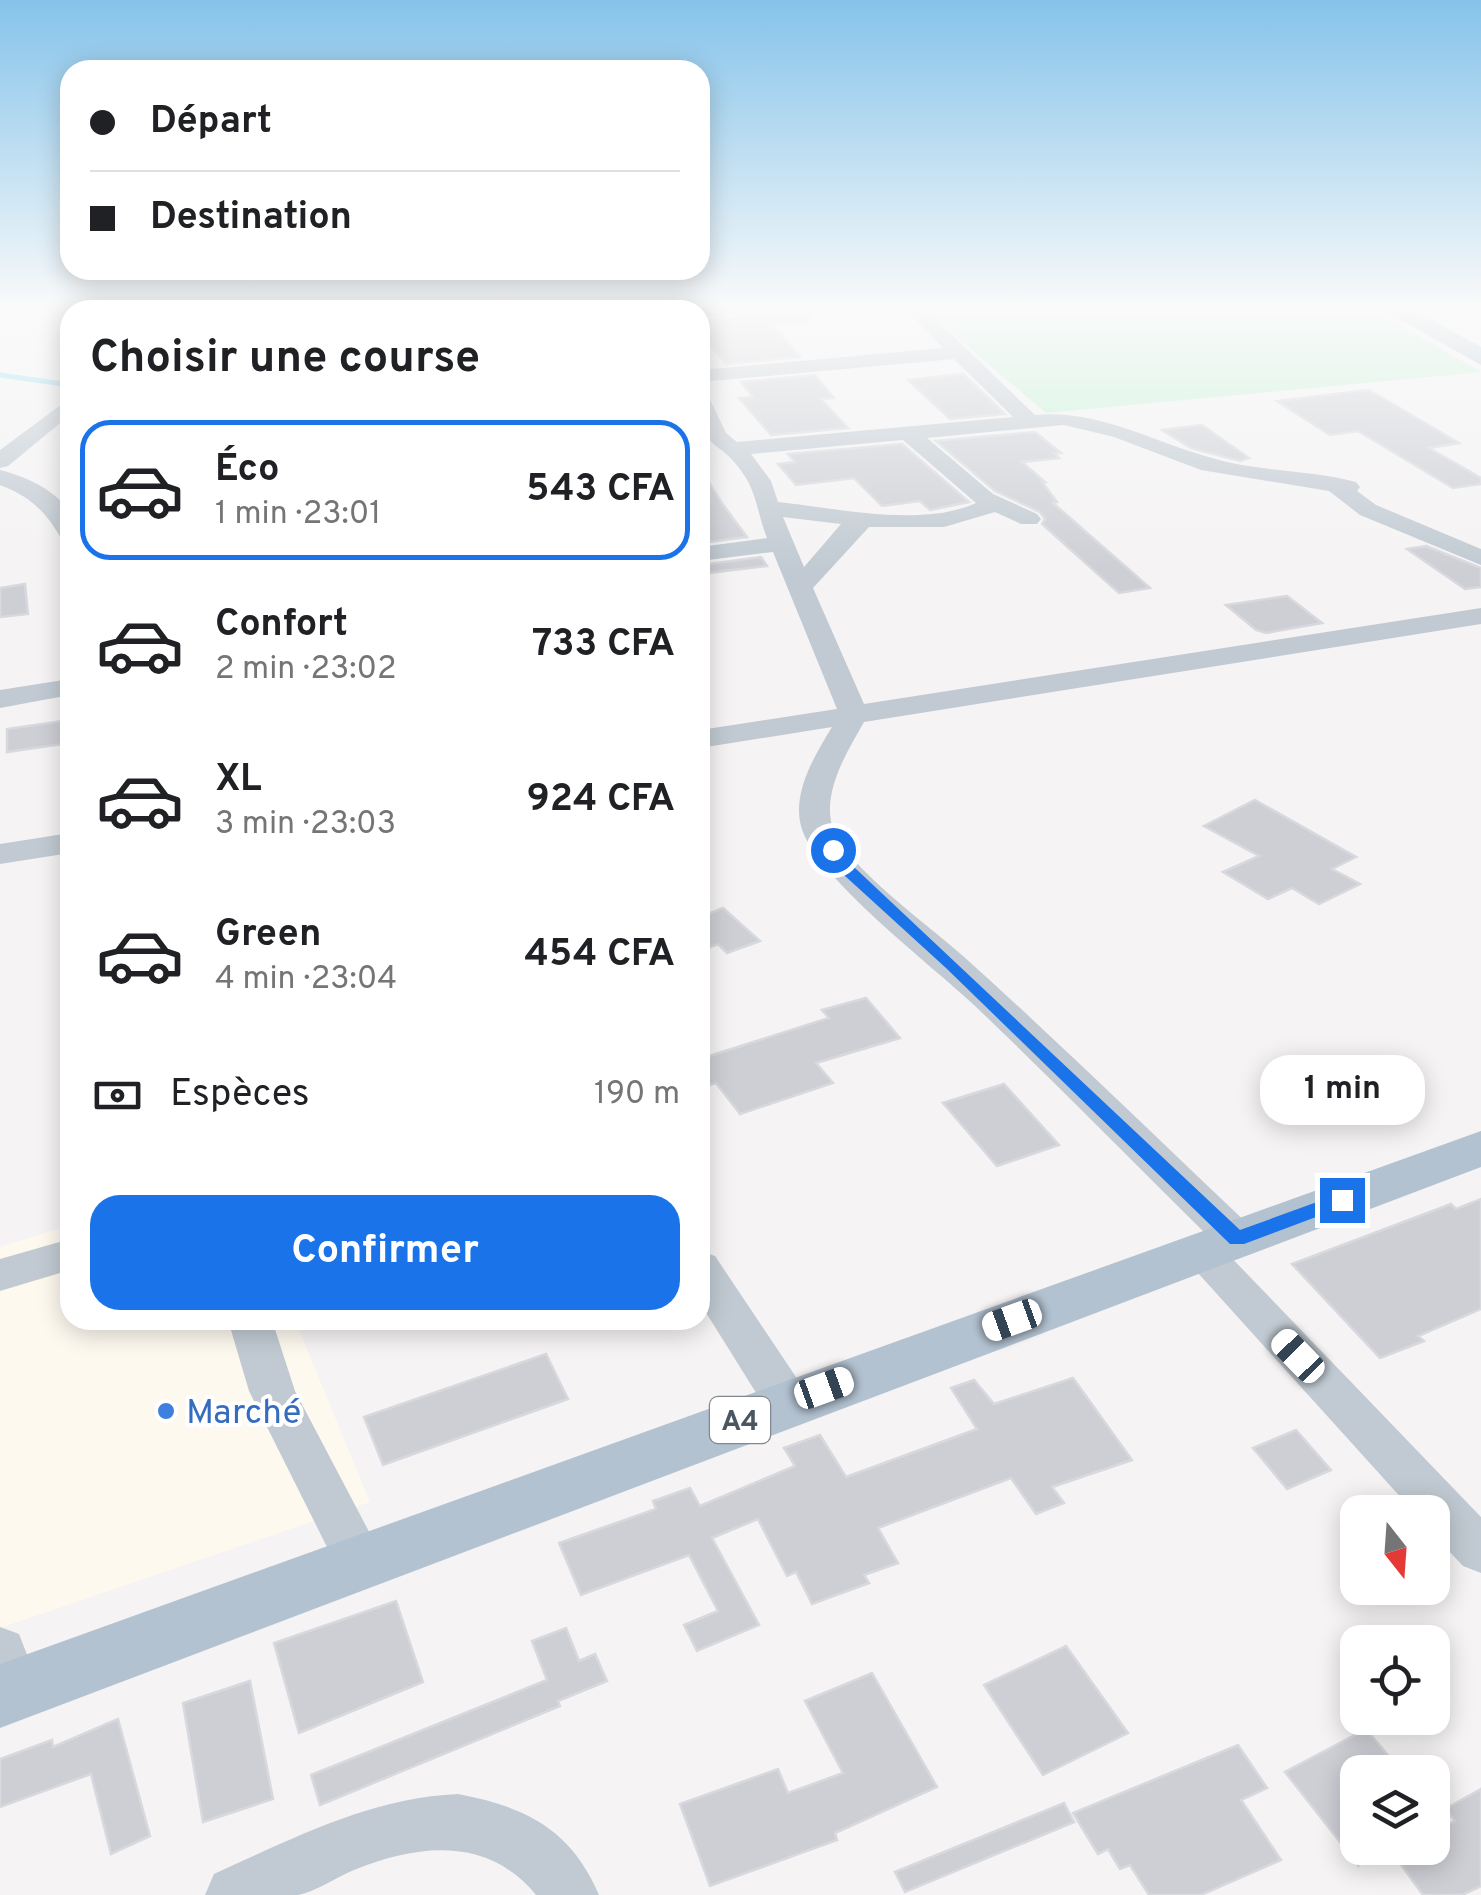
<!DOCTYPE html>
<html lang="fr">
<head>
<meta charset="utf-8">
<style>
  :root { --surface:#fff; --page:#f6f6f6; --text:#202124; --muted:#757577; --line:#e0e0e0; --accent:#1a73e8 }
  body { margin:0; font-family:Overpass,sans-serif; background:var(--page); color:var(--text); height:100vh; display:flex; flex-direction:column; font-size:38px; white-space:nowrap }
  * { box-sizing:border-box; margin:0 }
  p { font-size:32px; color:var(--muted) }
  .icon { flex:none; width:55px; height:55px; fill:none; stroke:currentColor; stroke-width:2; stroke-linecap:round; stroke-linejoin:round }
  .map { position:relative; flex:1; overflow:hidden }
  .drawer { position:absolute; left:60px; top:300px; width:650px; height:1030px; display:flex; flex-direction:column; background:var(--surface); border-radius:30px; box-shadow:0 5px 25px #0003 }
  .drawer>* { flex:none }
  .top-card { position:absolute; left:60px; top:60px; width:650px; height:220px; border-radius:30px; box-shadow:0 5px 25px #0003; display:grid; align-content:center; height:220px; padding:0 30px; background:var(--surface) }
  .needle { width:65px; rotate:163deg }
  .fabs { position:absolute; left:1340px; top:1495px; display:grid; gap:20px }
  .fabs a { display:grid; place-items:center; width:110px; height:110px; border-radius:20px; background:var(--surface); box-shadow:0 5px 25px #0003; font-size:50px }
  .end { position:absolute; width:45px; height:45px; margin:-22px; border:12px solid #1a73e8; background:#fff; box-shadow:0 0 0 5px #fff }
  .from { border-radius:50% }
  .bubble { position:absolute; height:70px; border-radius:30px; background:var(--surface); box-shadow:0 5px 25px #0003; font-size:32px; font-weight:700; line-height:70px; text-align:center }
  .car { position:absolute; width:30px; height:60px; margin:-30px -15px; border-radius:12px; box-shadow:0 0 8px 2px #0007; background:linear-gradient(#fff 24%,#345 0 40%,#fff 0 76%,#345 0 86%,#fff 0) }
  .top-card b { display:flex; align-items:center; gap:35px; height:95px; font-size:38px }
  .top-card b+b { border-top:2px solid var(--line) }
  .top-card i { width:25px; height:25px; background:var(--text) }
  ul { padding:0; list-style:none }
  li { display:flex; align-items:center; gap:30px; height:140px; margin:0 20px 15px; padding:0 10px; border:5px solid transparent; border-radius:30px }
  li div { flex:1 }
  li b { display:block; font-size:38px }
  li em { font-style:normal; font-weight:700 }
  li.current { border-color:var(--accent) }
  li>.icon { width:90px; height:90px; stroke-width:1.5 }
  h2 { padding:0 30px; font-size:45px; line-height:120px }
  .pay { display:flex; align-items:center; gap:25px; height:110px; padding:0 30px; font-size:38px }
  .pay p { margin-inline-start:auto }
  .cta { display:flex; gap:20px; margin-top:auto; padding:20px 30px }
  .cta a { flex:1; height:115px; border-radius:30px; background:var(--accent); color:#fff; font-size:40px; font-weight:700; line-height:115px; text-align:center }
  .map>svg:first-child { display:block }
  .commercial { fill:#fdf9ef }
  .green { fill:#c3f1d5 }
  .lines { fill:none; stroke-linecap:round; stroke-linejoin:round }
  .stream { stroke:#90daee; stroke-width:5 }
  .building { fill:#cdcfd5; stroke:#d7d9de; stroke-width:2.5 }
  .minor { fill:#c1cad2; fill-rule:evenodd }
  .major { fill:#b3c2d1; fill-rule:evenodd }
  .route { fill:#1a73e8 }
  .shop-dot { fill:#3f7fe0; stroke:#fff; stroke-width:4 }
  .labels { text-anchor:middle; stroke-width:8; stroke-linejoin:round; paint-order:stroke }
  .shield { fill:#fff; stroke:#808990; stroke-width:2.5 }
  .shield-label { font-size:28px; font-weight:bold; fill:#4a5661 }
  .near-shop-label { font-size:35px; fill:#366cbe; stroke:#fff; text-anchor:start }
</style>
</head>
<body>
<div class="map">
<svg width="1481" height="1895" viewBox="0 0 1481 1895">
  <rect width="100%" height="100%" fill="#f5f3f3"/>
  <polygon class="commercial" points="70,1225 70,1320 295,1320 370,1502 0,1628 0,1247"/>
  <polygon class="green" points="919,305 1364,305 1481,372 1046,413"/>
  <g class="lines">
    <polyline class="stream" points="0,375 70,385"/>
  </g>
  <g class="building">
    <polygon points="779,305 810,305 811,321 772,325 800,357 726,364 700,332 700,321 766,315"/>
    <polygon points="963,374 976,386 1005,414 950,419 908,380"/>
    <polygon points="815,375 834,398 821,399 848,428 771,435 739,398 753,397 741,382"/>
    <polygon points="1369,390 1459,443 1429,448 1481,478 1481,484 1453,488 1358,431 1330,435 1277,401"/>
    <polygon points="1202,425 1249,458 1240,461 1191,448 1162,430"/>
    <polygon points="1035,432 1061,453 1054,453 1059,458 1022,462 1045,482 1042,482 1057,502 1053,503 1150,588 1119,593 1042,524 1045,519 1040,512 995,491 936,441"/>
    <polygon points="902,444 969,502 930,510 920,501 882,506 854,478 796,485 778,464 795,462 788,454"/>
    <polygon points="700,468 721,502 747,537 700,543"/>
    <polygon points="1426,546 1481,568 1481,587 1465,589 1407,549"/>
    <polygon points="761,557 767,566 700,574 700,565"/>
    <polygon points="25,584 28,614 0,617 0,588"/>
    <polygon points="1287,596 1322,623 1266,633 1256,630 1226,605"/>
    <polygon points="70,720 70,743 7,752 7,729"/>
    <polygon points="1255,800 1356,857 1332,869 1360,884 1319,904 1292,888 1268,899 1223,872 1259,856 1204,826"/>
    <polygon points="723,908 760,941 727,953 718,944 700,951 700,917"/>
    <polygon points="866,998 900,1038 816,1063 833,1083 740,1114 716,1083 700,1088 700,1059 829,1018 822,1010"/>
    <polygon points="1004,1084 1059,1145 997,1166 943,1103"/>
    <polygon points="1481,1199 1481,1309 1418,1336 1424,1341 1380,1358 1292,1264 1451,1204 1456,1209"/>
    <polygon points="546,1354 568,1399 383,1465 364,1417"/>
    <polygon points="1073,1378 1132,1460 1052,1487 1064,1503 1036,1514 1011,1478 878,1528 898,1563 864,1575 869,1583 812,1604 796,1572 787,1576 758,1519 712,1538 759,1625 697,1651 684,1625 718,1611 689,1555 581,1595 559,1543 656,1509 653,1501 690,1488 700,1506 795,1466 784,1448 820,1435 846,1477 977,1429 951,1388 974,1380 994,1404"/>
    <polygon points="1296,1430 1331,1470 1287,1489 1253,1448"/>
    <polygon points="396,1601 423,1682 299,1733 274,1643"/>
    <polygon points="566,1628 579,1661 595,1654 607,1681 558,1701 560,1706 320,1805 311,1775 547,1680 532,1641"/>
    <polygon points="1066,1646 1128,1733 1043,1775 984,1685"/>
    <polygon points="872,1673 937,1787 835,1833 837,1840 710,1886 680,1804 778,1769 788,1793 843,1773 805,1701"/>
    <polygon points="250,1681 273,1799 203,1822 183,1703"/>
    <polygon points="118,1719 150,1836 111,1854 91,1774 0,1807 0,1759 52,1740 53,1747"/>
    <polygon points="1366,1729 1402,1772 1358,1772 1358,1865 1285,1772"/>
    <polygon points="1238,1745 1267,1788 1241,1800 1281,1860 1201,1895 1149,1895 1130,1865 1120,1869 1108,1849 1098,1854 1073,1813"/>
    <polygon points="1481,1789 1481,1886 1462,1895 1423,1895 1389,1848 1432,1848 1432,1832 1455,1821 1445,1809"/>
    <polygon points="1064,1803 1074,1822 905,1892 895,1872"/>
  </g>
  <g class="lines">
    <g class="minor">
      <polygon points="152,305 170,305 169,310 151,310"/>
      <polygon points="381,305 399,305 401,310 383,310"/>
      <polygon points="618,305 636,305 639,310 621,310"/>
      <polygon points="704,305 775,305 766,311 700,317 700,310 691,310"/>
      <path d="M901 305H921L1035 415C1099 409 1152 442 1212 458 1259 472 1309 470 1356 482L1360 487 1357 491 1376 505 1481 549V565L1360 515 1329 491 1201 470 1114 437 1064 425 927 438 993 494 1037 514 1041 519 1037 524H1021L995 512 944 527H869L813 588 864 704 1481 608V624L864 722C847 752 821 793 833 829 846 866 932 928 963 956 1062 1045 1156 1137 1252 1228L1258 1239 1252 1250 1237 1254 1224 1250 1481 1517V1573L1463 1566 1432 1533V1512H1414L1179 1252 1185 1241 1200 1237 1212 1240C1133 1162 1055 1082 974 1005 934 967 813 875 801 826 792 792 815 755 832 727L700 748V730L837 709 773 552 700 561V547L767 538C759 519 757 496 746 478 719 433 700 459 700 391L707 393 726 433 737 442 1013 417 954 359 700 382V370L943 348ZM903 440 976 503C922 528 836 508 778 502L771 481 751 454ZM783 517 841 524 804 567Z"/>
      <polygon points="70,398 70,415 8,466 0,468 0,450"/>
      <path d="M0 470C27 477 53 489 70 511V540L61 538C45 511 31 497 0 485Z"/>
      <polygon points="70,679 70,695 0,708 0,690"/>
      <polygon points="70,833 70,853 0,864 0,844"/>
      <polygon points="70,1239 70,1270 0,1291 0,1259"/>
      <polygon points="700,1251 715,1256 804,1389 810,1402 804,1415 787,1420 770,1415 700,1303"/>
      <polygon points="228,1320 272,1320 295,1391 385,1562 378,1577 360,1584 342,1577 249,1391"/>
      <polygon points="0,1627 19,1634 41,1691 33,1708 14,1716 0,1710"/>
      <path d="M458 1794C526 1807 571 1829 599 1895H536C488 1836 418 1844 354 1870 336 1877 316 1892 298 1895 268 1895 235 1895 205 1895L214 1874C294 1838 370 1798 458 1794Z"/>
    </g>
    <g class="major">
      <polygon points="1374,305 1404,305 1481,347 1481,365"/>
      <polygon points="1481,1131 1481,1167 0,1728 0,1664"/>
    </g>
  </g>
  <linearGradient id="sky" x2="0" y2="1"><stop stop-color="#85c3ea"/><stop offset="0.54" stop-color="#fafafa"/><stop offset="1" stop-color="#fafafa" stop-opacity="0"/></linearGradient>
  <rect width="1481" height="570" fill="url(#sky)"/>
  <polygon class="route" points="828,847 839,847 855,868 1240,1230 1342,1193 1351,1200 1348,1205 1244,1244 1230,1244 946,968 844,875 826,850"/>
  <circle class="shop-dot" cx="166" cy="1411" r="10"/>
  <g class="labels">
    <rect class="shield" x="710" y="1397" width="60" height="46" rx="8"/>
    <g class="shield-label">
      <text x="740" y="1430">A4</text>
    </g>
    <g class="near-shop-label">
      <text x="186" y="1423">Marché</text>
    </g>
  </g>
</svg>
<div class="fabs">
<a><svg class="needle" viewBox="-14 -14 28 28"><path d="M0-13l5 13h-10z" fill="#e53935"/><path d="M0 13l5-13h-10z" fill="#757577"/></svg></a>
<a><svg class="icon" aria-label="locate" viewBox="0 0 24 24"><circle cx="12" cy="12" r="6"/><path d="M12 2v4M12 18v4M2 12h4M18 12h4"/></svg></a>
<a><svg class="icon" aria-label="layers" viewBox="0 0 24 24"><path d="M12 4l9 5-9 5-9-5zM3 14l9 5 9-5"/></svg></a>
</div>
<i class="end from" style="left:833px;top:850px"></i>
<i class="end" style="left:1342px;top:1200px"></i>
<div class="bubble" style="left:1260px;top:1055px;width:165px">1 min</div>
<i class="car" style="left:1012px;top:1320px;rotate:250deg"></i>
<i class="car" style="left:1298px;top:1356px;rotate:316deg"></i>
<i class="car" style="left:824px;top:1388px;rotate:70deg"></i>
<div class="top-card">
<b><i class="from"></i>Départ</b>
<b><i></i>Destination</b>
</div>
<section class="drawer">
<h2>Choisir une course</h2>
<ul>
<li class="current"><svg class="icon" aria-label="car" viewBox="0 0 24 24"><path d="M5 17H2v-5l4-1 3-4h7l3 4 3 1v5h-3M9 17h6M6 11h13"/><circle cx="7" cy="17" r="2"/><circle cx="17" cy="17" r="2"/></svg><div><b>Éco</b><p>1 min · 23:01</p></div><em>543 CFA</em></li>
<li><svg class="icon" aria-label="car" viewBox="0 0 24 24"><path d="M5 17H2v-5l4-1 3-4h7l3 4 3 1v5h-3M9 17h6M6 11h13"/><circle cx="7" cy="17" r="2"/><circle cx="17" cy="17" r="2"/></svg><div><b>Confort</b><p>2 min · 23:02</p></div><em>733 CFA</em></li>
<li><svg class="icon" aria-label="car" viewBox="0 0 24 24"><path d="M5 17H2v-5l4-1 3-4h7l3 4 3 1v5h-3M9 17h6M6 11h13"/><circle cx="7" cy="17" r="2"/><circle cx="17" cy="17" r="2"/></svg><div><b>XL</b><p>3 min · 23:03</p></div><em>924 CFA</em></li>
<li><svg class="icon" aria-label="car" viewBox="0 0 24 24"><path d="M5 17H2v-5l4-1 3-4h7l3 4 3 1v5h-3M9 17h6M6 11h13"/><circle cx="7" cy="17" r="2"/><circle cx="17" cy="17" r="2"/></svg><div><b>Green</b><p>4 min · 23:04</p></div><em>454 CFA</em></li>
</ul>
<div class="pay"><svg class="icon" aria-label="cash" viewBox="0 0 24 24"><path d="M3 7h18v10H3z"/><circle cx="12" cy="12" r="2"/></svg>Espèces<p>190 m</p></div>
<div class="cta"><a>Confirmer</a></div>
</section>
</div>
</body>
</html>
